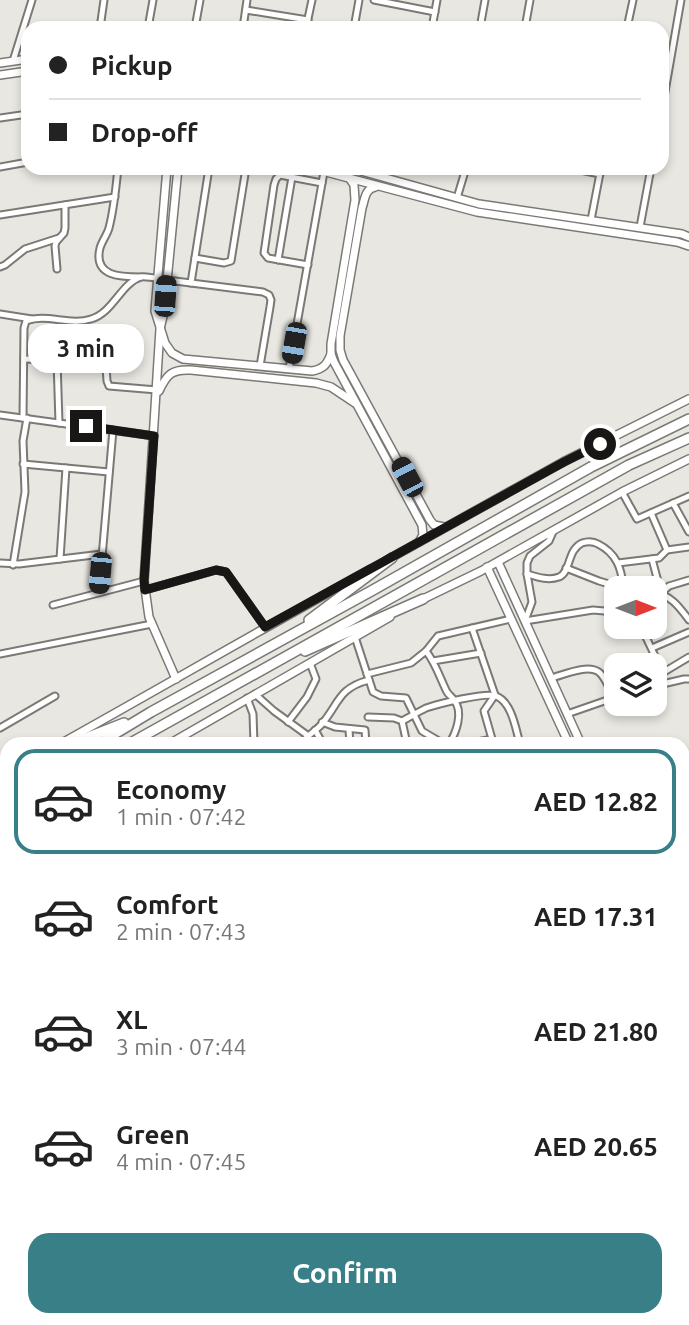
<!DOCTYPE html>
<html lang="en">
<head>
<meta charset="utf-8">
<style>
  :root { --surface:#fff; --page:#f2f2f2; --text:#222; --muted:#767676; --line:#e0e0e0; --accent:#387f88 }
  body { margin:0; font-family:Ubuntu,sans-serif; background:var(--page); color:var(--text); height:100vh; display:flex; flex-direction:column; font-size:26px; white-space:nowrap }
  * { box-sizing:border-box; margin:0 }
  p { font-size:23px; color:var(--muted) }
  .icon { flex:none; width:38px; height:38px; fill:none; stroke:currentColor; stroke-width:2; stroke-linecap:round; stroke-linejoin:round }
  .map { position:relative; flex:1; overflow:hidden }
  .sheet { position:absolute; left:0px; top:737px; width:690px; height:590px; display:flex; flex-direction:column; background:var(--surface); border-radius:21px 21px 0 0; box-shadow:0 4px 10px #0003 }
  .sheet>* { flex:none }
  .banner { position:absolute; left:21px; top:21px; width:648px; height:154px; border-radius:21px; box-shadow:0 4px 10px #0003; display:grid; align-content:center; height:154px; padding:0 28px; background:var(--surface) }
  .needle { width:46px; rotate:90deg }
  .fabs { position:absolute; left:604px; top:576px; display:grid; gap:14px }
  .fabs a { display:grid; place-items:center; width:63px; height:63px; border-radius:14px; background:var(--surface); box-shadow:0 4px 10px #0003; font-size:35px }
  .end { position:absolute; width:32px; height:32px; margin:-16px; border:9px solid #181715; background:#fff; box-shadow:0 0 0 4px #fff }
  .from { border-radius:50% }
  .bubble { position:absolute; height:49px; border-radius:21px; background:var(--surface); box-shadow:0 4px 10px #0003; font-size:23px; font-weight:700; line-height:49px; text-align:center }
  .car { position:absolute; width:21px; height:42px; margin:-21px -10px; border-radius:9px; box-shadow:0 0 5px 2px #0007; background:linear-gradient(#222 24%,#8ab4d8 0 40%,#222 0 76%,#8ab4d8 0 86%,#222 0) }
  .banner b { display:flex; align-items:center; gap:24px; height:66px; font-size:26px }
  .banner b+b { border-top:2px solid var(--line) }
  .banner i { width:18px; height:18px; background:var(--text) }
  ul { padding:12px 0 0; list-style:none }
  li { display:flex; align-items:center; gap:21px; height:105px; margin:0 14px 10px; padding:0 14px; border:4px solid transparent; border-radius:21px }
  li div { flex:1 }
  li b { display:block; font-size:26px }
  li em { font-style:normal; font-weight:700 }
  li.current { border-color:var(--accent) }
  li>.icon { width:63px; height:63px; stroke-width:1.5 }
  .cta { display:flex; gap:14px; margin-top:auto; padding:14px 28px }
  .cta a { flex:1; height:80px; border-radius:21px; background:var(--accent); color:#fff; font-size:28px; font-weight:700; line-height:80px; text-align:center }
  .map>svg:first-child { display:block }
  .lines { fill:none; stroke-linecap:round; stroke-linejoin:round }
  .street-casing { stroke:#7b7974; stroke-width:9 }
  .secondary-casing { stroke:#7b7974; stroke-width:10 }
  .highway-casing { stroke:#7b7974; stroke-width:12 }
  .street { stroke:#fff; stroke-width:5 }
  .secondary { stroke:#fff; stroke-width:7 }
  .highway { stroke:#fff; stroke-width:9 }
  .route { stroke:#181715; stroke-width:9 }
</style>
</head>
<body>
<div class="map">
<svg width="689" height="1325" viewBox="0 0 689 1325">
  <rect width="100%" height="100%" fill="#e9e7e1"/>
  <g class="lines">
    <g class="street-casing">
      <g id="street">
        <polyline points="374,0 435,12"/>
        <polyline points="246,10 308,20"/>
        <polyline points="526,26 536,28"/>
        <polyline points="100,28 104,0"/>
        <polyline points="148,28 153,0"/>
        <polyline points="195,28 200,0"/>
        <polyline points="243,28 247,0"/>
        <polyline points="306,28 312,0"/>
        <polyline points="354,28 359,0"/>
        <polyline points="432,28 437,0"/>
        <polyline points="480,28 485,0"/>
        <polyline points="525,28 530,0"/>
        <polyline points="627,28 633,0"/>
        <polyline points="13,61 32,0"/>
        <polyline points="662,109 681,0"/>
        <polyline points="0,118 28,114"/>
        <polyline points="0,167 28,162"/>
        <path d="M118 168C116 188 114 209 109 228 107 235 102 241 100 248 93 277 121 277 141 277"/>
        <polyline points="570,168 600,174"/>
        <polyline points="457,198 466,168"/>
        <polyline points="0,215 115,197"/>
        <polyline points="591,220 601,168"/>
        <polyline points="640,227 651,168"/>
        <polyline points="195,258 224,263 231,261 246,168"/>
        <polyline points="278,260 292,177"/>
        <polyline points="308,265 268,258 264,253 274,185 276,179 280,175 322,183"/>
        <polyline points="0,267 5,265 25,249 59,238"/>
        <polyline points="57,269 55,246 56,242 64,233 65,228 65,205"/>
        <polyline points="167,280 263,292 269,295 271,300 270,307 260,366"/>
        <polyline points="191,283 209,168"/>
        <polyline points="0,314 32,319"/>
        <polyline points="24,359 101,362 106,366 107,381 109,386 157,390"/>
        <polyline points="57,360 59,423"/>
        <polyline points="105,363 112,337"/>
        <polyline points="289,369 324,172"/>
        <polyline points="0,415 154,436"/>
        <path d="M23 418 24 328 26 321C46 313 70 326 91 319 113 313 121 283 141 277 145 276 152 278 157 278"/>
        <polyline points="23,464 109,472"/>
        <polyline points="622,492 637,519 689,496"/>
        <polyline points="673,503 689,532"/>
        <polyline points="651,513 667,550"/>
        <polyline points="60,559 66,468"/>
        <polyline points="652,559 661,593 669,586 689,580"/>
        <polyline points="0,563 19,564 102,554"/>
        <polyline points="618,563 659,558 667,550 689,547"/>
        <polyline points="13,565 25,492 23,441 27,418"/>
        <polyline points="566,568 599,581 622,588"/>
        <path d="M527 574C537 577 548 581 559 577 571 572 567 550 582 543 588 541 593 541 598 544 616 553 622 568 623 588"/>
        <polyline points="145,590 216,570 226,572 265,627"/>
        <polyline points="99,592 113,430"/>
        <path d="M654 592C671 595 680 608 689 620"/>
        <polyline points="53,605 144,581"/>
        <polyline points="525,621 532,602 527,574 527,563 530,556 549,541 553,532"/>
        <polyline points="525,621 593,610 616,612"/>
        <polyline points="638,626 644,633 663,673"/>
        <polyline points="355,637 373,692 381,696 406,698 422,731 444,744"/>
        <polyline points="652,648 689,632"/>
        <path d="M426 651C436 664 440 678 447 692 449 695 452 697 454 700 464 712 456 733 449 744"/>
        <polyline points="0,654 152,624"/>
        <polyline points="433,661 481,653"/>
        <polyline points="367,674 411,663 426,651 438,636 511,619"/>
        <path d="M551 678C564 675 588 663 600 673 606 679 610 690 614 698"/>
        <polyline points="654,678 689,657"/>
        <polyline points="654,686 684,679 689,679"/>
        <polyline points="255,694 274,711 307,735"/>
        <polyline points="247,698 253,714 254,744"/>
        <polyline points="567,714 616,697"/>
        <polyline points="368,717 394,718 402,721 407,744"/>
        <path d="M402 721C410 717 418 712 426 708 438 704 485 692 496 696 512 702 516 730 520 744"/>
        <polyline points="288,722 307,697 316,679 310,663"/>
        <polyline points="322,722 335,727 365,730 366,744"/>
        <polyline points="0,728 55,696"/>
        <polyline points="315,730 323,744"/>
        <polyline points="349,730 350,744"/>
        <path d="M300 744C307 736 314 732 321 725 339 704 338 688 369 680"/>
        <polyline points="468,744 492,739 484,711 495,695 472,628"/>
        <polyline points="682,774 689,772"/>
        <polyline points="682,849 689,850"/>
        <polyline points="0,888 7,887"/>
        <polyline points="682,894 689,897"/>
        <polyline points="682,929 689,926"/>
        <polyline points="0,941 7,949"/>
        <polyline points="682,951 689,958"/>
        <polyline points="682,1000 689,1012"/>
        <polyline points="682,1068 689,1073"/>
        <polyline points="682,1126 689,1130"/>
        <polyline points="0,1152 7,1147"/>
        <polyline points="0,1183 7,1192"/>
        <polyline points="682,1212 689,1212"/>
        <polyline points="0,1224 7,1234"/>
        <polyline points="682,1234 689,1234"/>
        <polyline points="0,1249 7,1244"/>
        <polyline points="682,1259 689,1264"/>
        <polyline points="0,1275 7,1285"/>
        <polyline points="682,1288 689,1290"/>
        <polyline points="25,1320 28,1325"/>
        <polyline points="46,1320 49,1325"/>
        <polyline points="164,1320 167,1325"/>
        <polyline points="241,1320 242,1325"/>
        <polyline points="387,1320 394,1325"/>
        <polyline points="462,1320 467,1325"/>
        <polyline points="661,1320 666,1325"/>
        <polyline points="580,1321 594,1322 612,1320"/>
        <polyline points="0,1323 11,1320"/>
        <polyline points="73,1325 82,1320"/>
        <polyline points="107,1325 108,1320"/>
        <polyline points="180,1325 182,1320"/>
        <polyline points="434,1325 440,1322"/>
      </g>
    </g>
    <g class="secondary-casing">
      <g id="secondary">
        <polyline points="0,63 28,59"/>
        <polyline points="0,75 28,71"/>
        <path d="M167 168 155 311 165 343 172 353 183 359 312 371C324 369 327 364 331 354"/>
        <polyline points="311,168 477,212 677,242 689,246"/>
        <polyline points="350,168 479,204 682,234 689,237"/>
        <polyline points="350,179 354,185 355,200 331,344 331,354 334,362 422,525 423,535 419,542"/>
        <path d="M375 187C365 189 365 199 362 208L340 336V350L343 360 430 520 434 525 444 527"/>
        <path d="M159 391C167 374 172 369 191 370L316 383 331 387 355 403"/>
        <polyline points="387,560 563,462 689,399"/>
        <polyline points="498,562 581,744"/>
        <polyline points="487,567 569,744"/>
        <polyline points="419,601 481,571 622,492 689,459"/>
        <polyline points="176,679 149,617 144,581 160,329 164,312 178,168"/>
        <path d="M60 744C164 686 267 626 371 569"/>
        <polyline points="169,744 390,617"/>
        <polyline points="0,778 7,774"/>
        <polyline points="0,838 7,834"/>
        <polyline points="682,1092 689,1090"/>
        <polyline points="682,1099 689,1097"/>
        <polyline points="682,1108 689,1105"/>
        <polyline points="682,1116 689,1114"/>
        <polyline points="529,1320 533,1325"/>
        <polyline points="280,1325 289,1320"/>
        <polyline points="295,1325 303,1320"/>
        <polyline points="308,1325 317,1320"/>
        <polyline points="328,1325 336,1320"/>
      </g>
    </g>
    <g class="highway-casing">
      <g id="highway">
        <polyline points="309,620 392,558"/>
        <polyline points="305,651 423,599"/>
        <polyline points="71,744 124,723"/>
        <polyline points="98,744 151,712 373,590 591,467 689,419"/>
        <polyline points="129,744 579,493 629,465 689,438"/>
        <polyline points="0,801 7,797"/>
        <polyline points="0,818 7,814"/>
      </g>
    </g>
    <use href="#street" class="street"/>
    <use href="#secondary" class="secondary"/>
    <use href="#highway" class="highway"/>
  </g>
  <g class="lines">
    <polyline class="route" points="86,426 154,436 144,581 145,590 216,570 226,572 265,627 564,462 600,444"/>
  </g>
</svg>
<div class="fabs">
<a><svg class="needle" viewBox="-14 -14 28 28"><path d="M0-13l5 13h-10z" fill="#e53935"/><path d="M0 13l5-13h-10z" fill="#767676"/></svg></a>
<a><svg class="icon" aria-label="layers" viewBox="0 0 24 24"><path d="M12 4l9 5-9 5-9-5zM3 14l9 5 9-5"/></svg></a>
</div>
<i class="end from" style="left:600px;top:444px"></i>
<i class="end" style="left:86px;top:426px"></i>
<div class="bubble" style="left:28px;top:324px;width:116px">3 min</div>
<i class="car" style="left:165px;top:296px;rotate:4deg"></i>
<i class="car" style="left:294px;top:343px;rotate:190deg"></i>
<i class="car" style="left:407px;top:477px;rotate:332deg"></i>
<i class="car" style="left:100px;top:573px;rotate:185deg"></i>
<div class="banner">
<b><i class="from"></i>Pickup</b>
<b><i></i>Drop-off</b>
</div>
<section class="sheet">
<ul>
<li class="current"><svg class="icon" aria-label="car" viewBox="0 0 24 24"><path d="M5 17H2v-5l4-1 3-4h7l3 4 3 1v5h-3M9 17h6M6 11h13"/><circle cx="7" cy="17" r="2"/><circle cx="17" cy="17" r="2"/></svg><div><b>Economy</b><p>1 min · 07:42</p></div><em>AED 12.82</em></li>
<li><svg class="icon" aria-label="car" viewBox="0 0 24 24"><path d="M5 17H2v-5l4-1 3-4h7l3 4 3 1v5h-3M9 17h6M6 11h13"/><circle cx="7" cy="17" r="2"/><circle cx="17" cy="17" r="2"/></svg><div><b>Comfort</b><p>2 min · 07:43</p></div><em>AED 17.31</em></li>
<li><svg class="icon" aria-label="car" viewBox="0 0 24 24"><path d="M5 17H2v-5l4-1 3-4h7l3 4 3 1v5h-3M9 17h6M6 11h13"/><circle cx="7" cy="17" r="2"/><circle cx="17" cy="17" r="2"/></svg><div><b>XL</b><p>3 min · 07:44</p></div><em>AED 21.80</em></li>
<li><svg class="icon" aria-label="car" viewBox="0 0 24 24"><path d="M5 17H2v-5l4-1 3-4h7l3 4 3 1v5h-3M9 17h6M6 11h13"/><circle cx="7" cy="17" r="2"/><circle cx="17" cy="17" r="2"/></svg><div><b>Green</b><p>4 min · 07:45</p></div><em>AED 20.65</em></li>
</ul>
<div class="cta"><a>Confirm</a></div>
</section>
</div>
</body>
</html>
